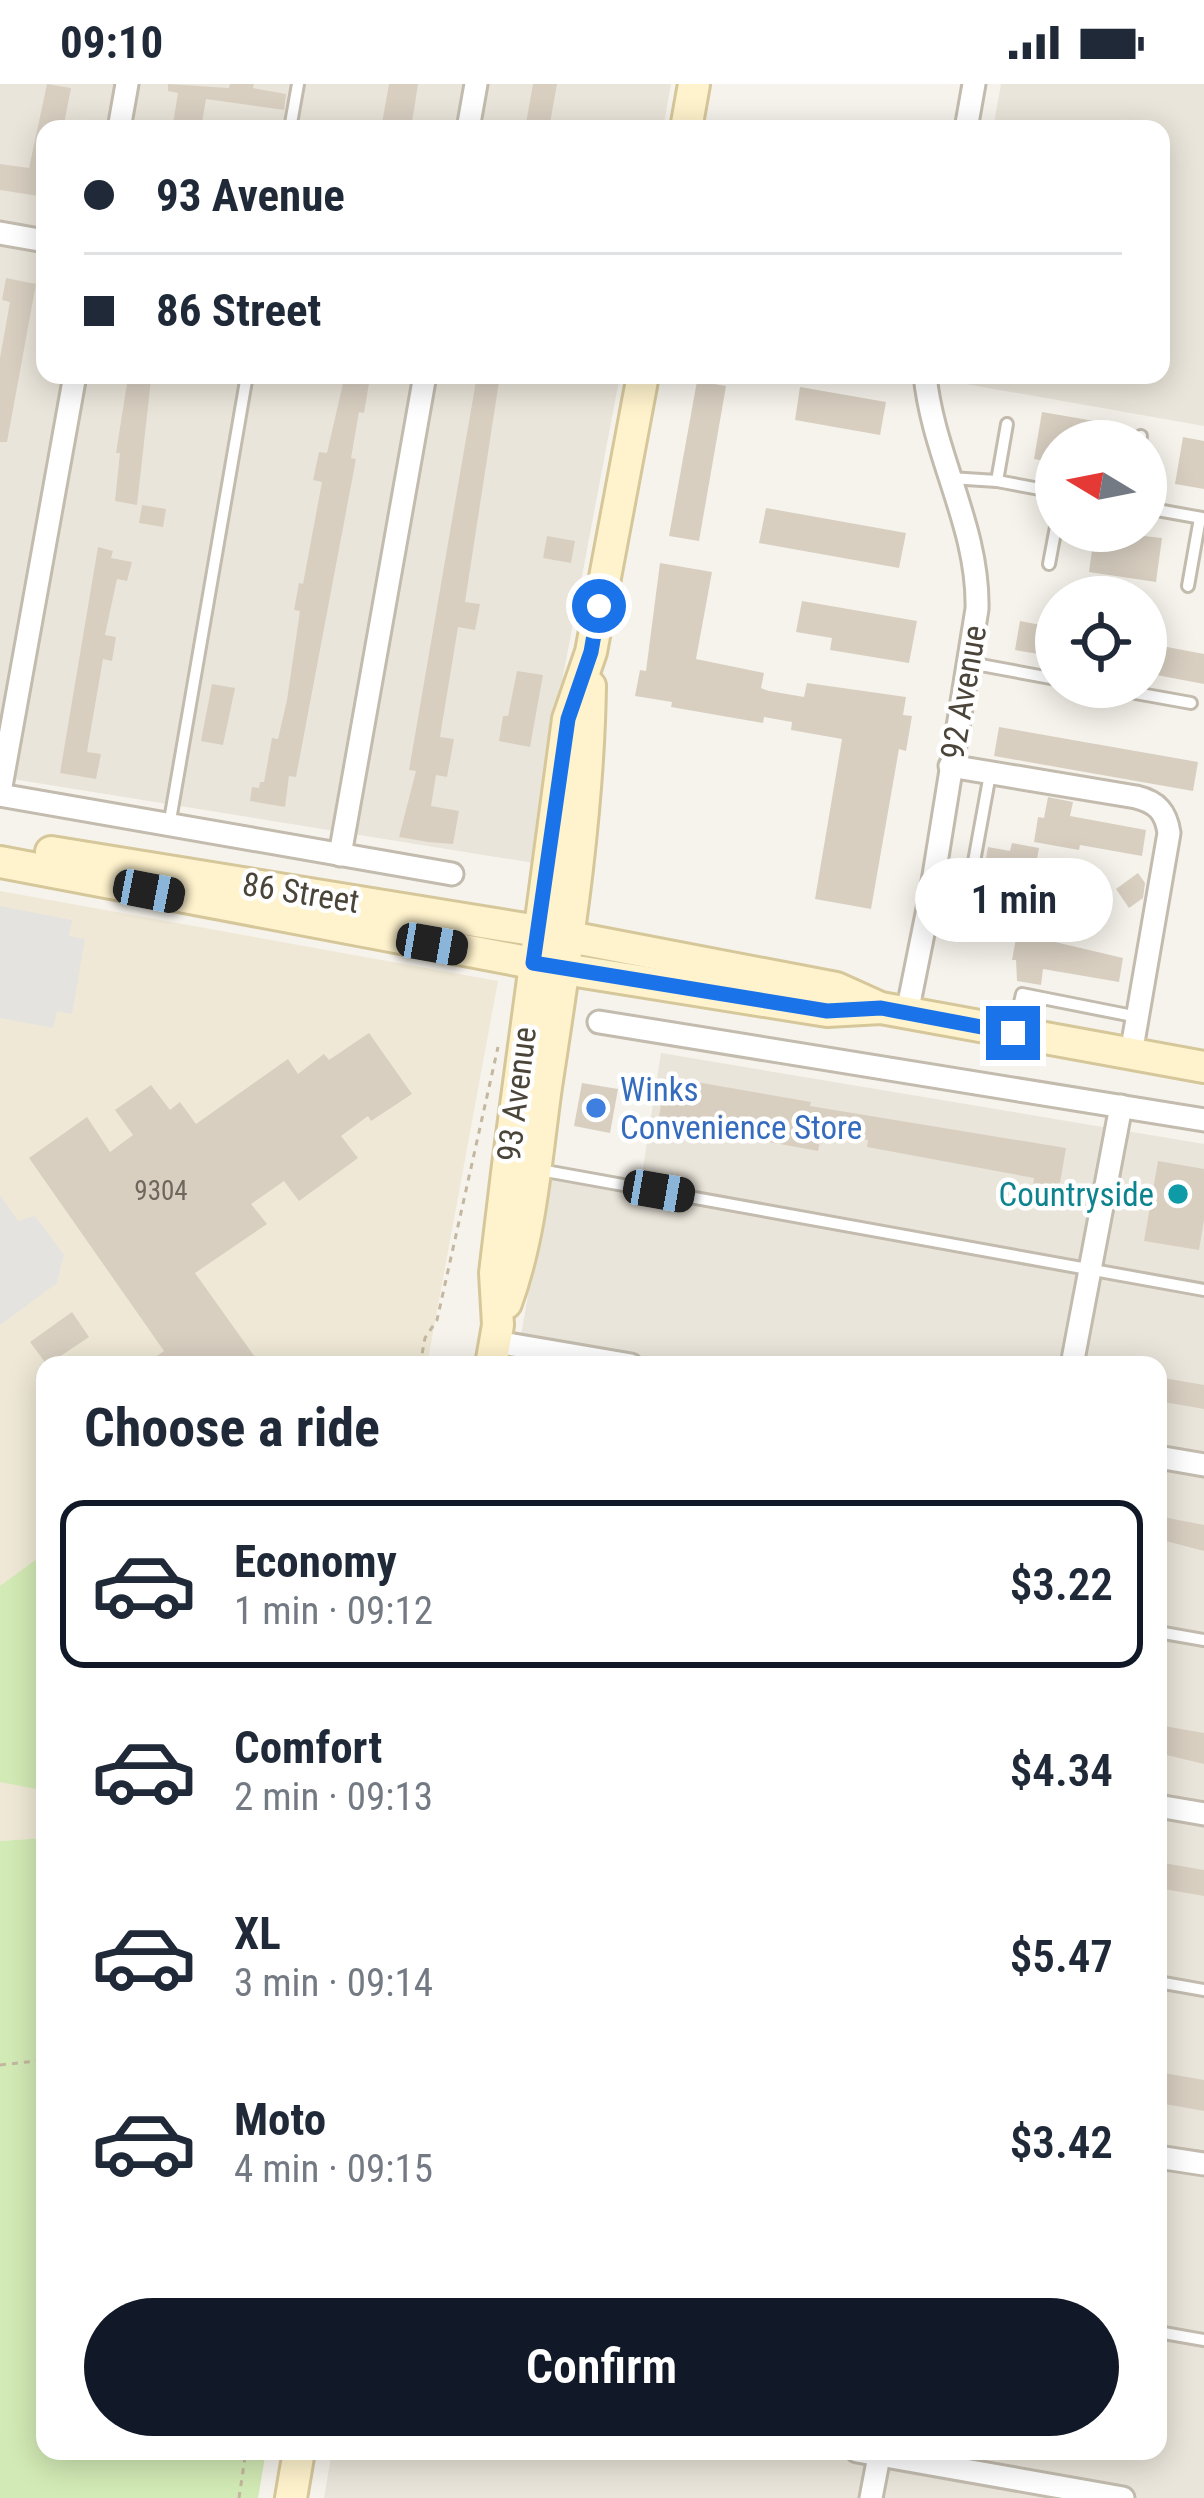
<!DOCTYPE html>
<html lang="en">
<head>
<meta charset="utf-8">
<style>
  :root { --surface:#fff; --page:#f6f6f7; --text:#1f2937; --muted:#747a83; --line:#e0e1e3; --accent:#111827 }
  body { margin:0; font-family:"Roboto Condensed",sans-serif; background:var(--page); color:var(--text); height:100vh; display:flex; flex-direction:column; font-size:45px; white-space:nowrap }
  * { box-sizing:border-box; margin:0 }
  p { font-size:39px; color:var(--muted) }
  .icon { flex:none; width:66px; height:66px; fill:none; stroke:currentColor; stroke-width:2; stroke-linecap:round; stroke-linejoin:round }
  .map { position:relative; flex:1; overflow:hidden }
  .drawer { position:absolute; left:36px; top:1272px; width:1131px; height:1104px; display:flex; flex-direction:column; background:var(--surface); border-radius:24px; box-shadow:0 6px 30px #0003 }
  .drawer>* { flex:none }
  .guide { position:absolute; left:36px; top:36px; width:1134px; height:264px; border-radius:24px; box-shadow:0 6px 30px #0003; display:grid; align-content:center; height:264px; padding:0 48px; background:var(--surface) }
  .needle { width:78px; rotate:280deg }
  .buttons { position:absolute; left:1035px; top:336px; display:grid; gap:24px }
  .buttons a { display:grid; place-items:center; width:132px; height:132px; border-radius:50%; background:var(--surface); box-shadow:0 6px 30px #0003; font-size:60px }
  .end { position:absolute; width:54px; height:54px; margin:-27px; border:15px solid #1a73e8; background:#fff; box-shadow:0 0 0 6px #fff }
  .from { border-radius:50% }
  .bubble { position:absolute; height:84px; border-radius:42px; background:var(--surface); box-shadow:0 6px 30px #0003; font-size:39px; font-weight:600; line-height:84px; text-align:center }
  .car { position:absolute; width:36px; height:72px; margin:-36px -18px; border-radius:15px; box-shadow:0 0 9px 3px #0007; background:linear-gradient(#222 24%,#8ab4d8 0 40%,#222 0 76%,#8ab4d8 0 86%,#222 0) }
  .guide b { display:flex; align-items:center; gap:42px; height:114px; font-size:45px }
  .guide b+b { border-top:3px solid var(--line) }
  .guide i { width:30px; height:30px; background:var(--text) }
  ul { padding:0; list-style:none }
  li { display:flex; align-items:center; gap:36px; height:168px; margin:0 24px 18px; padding:0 24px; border:6px solid transparent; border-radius:24px }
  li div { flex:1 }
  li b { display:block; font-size:45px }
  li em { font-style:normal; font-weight:600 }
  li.selected { border-color:var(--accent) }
  li>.icon { width:108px; height:108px; stroke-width:1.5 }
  h2 { padding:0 48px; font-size:54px; line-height:144px }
  .action { display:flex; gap:24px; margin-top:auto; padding:24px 48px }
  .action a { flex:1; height:138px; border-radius:72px; background:var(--accent); color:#fff; font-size:48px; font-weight:600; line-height:138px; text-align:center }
  .status { display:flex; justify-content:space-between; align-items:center; height:84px; padding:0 60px; background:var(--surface); direction:ltr }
  .status svg { height:33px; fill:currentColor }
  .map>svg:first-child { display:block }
  .residential { fill:#eae5da }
  .education { fill:#efe8d6 }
  .green { fill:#d2eab5 }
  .parking { fill:#e5e3e0 }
  .building { fill:#d8cfc1 }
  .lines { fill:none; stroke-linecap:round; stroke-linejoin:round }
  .lane-casing { stroke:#c2bbae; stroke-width:16 }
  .street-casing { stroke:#c2bbae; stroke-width:27 }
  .secondary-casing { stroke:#d6c79b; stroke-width:36 }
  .path { stroke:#c4b79f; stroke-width:3; stroke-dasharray:6 6; stroke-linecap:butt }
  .lane { stroke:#fff; stroke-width:10 }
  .street { stroke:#fff; stroke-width:21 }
  .secondary { stroke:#fff3cd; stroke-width:30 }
  .route { stroke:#1a73e8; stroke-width:15 }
  .shop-dot { fill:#3f7fe0; stroke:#fff; stroke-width:4.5 }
  .culture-dot { fill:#0f9aa8; stroke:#fff; stroke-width:4.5 }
  .labels { text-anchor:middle; stroke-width:9; stroke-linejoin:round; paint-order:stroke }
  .number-label { font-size:27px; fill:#6e675b }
  .street-label { font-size:33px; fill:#4b4439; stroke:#fff }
  .shop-label { font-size:33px; fill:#366cbe; stroke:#fff; text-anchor:start }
  .culture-label { font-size:33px; fill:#0d838f; stroke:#fff; text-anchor:end }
</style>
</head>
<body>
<div class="status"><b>09:10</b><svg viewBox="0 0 49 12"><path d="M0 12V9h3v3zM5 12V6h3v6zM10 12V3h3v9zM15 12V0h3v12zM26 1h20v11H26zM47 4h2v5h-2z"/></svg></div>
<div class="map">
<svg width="1204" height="2414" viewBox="0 0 1204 2414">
  <rect width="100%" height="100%" fill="#f6f3ec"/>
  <g class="residential">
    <polygon points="0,0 671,0 663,45 45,45 45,291 620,291 547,677 534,779 0,693"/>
    <polygon points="1001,0 1204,0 1204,342 949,297 950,291 1161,291 1161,45 993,45"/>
    <polygon points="661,969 1204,1060 1204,2414 324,2414 332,2367 1158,2367 1158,1281 516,1281 550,1081 641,1097"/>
  </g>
  <polygon class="education" points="0,807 498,897 427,1281 45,1281 45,1754 0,1757"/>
  <g class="green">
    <polygon points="45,1469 45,1706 42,1706 0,1698 0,1502"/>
    <polygon points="45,1754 45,2367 266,2367 258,2414 0,2414 0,1757"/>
  </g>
  <g class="parking">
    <polygon points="0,822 72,836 69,852 85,855 72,930 57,927 53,944 0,934"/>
    <polygon points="0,1111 18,1137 35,1132 64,1171 57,1199 0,1241"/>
  </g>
  <g class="building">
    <polygon points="47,0 71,4 63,45 45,45 45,113 0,106 0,80 29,84"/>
    <polygon points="168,0 229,4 230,0 254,0 253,4 286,10 284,26 206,15 201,45 172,45 178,9 168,7"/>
    <polygon points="389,0 418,0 411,45 381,45"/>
    <polygon points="533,0 557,0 549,45 525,45"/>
    <polygon points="6,194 36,200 7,358 0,358 0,274 10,218 2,216"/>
    <polygon points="477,291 500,291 465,518 480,520 475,546 458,543 440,653 454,655 447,693 436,691 431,722 459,727 453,760 428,758 399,753 416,687 409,686"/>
    <polygon points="128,293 151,296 137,421 115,417 120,369 116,369"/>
    <polygon points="344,295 369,299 364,329 359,328 351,374 356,375 296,693 289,692 285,723 250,717 252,703 259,704 260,698 264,698 272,654 278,655 287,616 300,527 294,526 299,499 303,500 322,398 313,396 319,368 327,369"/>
    <polygon points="697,297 726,302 699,457 669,452"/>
    <polygon points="800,303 886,318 880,351 795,336"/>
    <polygon points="1042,328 1112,340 1110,357 1056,357 1056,379 1034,375"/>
    <polygon points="1183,353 1204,357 1204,405 1175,400"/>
    <polygon points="142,421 166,425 163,443 139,439"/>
    <polygon points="766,424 906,449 899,484 759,459"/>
    <polygon points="1098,447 1162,454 1156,498 1089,488 1094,451"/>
    <polygon points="547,452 575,457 571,479 543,474"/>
    <polygon points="98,463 113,467 111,474 132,478 127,497 117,495 105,551 116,553 112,577 103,575 87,668 101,670 96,695 60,689"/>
    <polygon points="660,479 712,488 696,575 764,589 761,604 769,607 804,613 807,599 906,613 903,631 912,632 906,667 899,665 871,825 815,815 842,655 791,646 792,638 764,633 763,639 671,623 672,618 635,612 640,586 646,587"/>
    <polygon points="802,517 917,537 909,579 830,566 832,554 796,548"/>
    <polygon points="1020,537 1056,544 1056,573 1015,566"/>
    <polygon points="1146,559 1204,570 1204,600 1146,589"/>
    <polygon points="517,587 543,591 530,663 499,657 503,632 508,632"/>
    <polygon points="212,600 235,604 223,661 201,657"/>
    <polygon points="999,643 1198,678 1193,707 994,672"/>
    <polygon points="1048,713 1073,718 1070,732 1146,746 1142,772 1080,761 1079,766 1034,758 1038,733 1044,734"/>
    <polygon points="1012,759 1039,764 1024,846 997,842 999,830 977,826 988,763 1010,767"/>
    <polygon points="1138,789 1145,799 1143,814 1129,824 1116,805"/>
    <polygon points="1017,849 1123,874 1119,898 1043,885 1041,901 1017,897 1016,876 1012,876"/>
    <polygon points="369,949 412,1010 371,1037 368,1032 341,1052 358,1074 299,1117 284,1097 251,1120 267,1140 195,1189 257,1276 248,1281 144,1281 164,1267 29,1074 87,1033 110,1068 133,1051 115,1026 151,1001 170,1026 180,1018 196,1040 288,975 298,990 324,970 329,976"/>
    <polygon points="673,994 811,1018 810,1022 1066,1064 1060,1099 1054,1114 1032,1110 1034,1094 867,1063 868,1056 822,1048 818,1067 658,1038 665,999 672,1001"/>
    <polygon points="582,999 618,1005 610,1049 574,1042"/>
    <polygon points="1158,1077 1204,1085 1204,1136 1199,1166 1144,1157"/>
    <polygon points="72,1228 89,1253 47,1281 30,1258"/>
    <polygon points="1158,1293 1204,1301 1204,1325 1158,1317"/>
    <polygon points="1158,1432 1204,1441 1204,1467 1158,1455"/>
    <polygon points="1158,1641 1204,1649 1204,1680 1158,1669"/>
    <polygon points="1158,1778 1204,1786 1204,1812 1158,1804"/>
    <polygon points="1164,1989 1204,1996 1204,2027 1159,2019"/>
  </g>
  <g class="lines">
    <g class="lane-casing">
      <g id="lane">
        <polyline points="290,45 298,0"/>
        <polyline points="1140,357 1141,352"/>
        <polyline points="950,394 997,397 1056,408"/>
        <polyline points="997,397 1007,340"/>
        <polyline points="1146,424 1202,434"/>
        <polyline points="1049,480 1056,443"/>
        <polyline points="1188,502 1200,434"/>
        <polyline points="970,579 1056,595"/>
        <polyline points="1102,603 1191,619"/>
        <polyline points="169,742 247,291"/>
        <polyline points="931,810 967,816 990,690"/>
        <polyline points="1014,944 1022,910 1138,933"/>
        <polyline points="540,1086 1204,1206"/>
        <polyline points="1158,1548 1204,1556"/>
        <polyline points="1158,1898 1204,1906"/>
        <polyline points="1158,2248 1204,2256"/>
      </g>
    </g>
    <g class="street-casing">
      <g id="street">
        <polyline points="119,45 127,0"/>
        <polyline points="468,45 476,0"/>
        <polyline points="966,45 974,0"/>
        <polyline points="0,149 45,157"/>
        <path d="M950 682 1136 713C1157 718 1166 728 1169 749L1131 970"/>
        <polyline points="0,708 75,291"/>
        <polyline points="0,711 452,790"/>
        <polyline points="340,771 425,291"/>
        <path d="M907 929 931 810 977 525C979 443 933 372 925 291"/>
        <polyline points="599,938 1204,1036"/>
        <polyline points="496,1258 631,1281"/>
        <polyline points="1072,1281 1121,1022"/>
        <polyline points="1158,1373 1204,1381"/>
        <polyline points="1158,1722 1204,1730"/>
        <polyline points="1158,2073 1204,2080"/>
        <polyline points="857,2367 1123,2414"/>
        <polyline points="871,2414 880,2367"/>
      </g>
    </g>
    <g class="secondary-casing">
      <g id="secondary">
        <polyline points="686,45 694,0"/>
        <polyline points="51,768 538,847 836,904 876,922"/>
        <polyline points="0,778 564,885 827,927 881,924 1204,983"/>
        <path d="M506 1219C531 1151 536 1074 546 1003 566 870 588 737 590 602"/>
        <polyline points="491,1281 498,1241 495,1189 508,1081 568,635 591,568 643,291"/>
        <polyline points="291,2414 299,2367"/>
      </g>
    </g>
    <g class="path">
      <polyline points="420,1281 425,1254 437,1236 498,963"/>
      <polyline points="0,1981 45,1976"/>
      <polyline points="239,2414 246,2367"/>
    </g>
    <use href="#lane" class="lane"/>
    <use href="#street" class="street"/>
    <use href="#secondary" class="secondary"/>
  </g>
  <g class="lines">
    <polyline class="route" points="599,522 591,568 568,635 533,879 827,927 881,924 1013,949"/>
  </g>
  <circle class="shop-dot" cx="596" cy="1024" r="12"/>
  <circle class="culture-dot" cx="1178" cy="1110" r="12"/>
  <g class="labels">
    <g class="number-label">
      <text x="161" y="1116">9304</text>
    </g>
    <g class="street-label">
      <text transform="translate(963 608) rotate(-80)" y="12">92 Avenue</text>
      <text transform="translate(301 808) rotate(9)" y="12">86 Street</text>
      <text transform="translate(516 1010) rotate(-83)" y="12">93 Avenue</text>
    </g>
    <g class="shop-label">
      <text x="620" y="1017">Winks<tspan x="620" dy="38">Convenience Store</tspan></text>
    </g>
    <g class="culture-label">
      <text x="1154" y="1122">Countryside</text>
    </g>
  </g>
</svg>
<div class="buttons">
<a><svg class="needle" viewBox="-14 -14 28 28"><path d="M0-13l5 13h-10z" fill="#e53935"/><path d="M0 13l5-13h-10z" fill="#747a83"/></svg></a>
<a><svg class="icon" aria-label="locate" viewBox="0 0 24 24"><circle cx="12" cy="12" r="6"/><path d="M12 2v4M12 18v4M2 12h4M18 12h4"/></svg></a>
</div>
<i class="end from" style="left:599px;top:522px"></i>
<i class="end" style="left:1013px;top:949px"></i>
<div class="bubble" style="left:915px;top:774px;width:198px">1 min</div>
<i class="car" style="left:149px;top:807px;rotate:101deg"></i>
<i class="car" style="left:432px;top:860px;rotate:100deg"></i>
<i class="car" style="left:659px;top:1107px;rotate:100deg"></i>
<div class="guide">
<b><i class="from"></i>93 Avenue</b>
<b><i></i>86 Street</b>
</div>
<section class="drawer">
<h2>Choose a ride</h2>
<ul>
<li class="selected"><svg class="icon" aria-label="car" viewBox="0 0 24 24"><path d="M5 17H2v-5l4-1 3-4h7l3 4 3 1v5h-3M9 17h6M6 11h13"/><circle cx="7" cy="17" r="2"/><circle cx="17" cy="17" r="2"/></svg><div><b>Economy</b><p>1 min · 09:12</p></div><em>$3.22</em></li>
<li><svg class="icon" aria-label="car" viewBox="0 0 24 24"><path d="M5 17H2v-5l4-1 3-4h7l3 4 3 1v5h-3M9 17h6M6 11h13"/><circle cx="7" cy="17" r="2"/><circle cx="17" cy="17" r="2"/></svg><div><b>Comfort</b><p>2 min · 09:13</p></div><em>$4.34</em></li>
<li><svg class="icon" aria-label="car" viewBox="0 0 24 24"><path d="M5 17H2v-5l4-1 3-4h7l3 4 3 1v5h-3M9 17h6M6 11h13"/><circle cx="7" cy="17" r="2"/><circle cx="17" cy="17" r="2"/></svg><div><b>XL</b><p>3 min · 09:14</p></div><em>$5.47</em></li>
<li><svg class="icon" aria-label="car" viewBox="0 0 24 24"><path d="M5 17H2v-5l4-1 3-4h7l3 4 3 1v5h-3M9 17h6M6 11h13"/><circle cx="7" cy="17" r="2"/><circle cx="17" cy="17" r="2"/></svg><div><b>Moto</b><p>4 min · 09:15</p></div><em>$3.42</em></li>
</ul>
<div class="action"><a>Confirm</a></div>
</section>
</div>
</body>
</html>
